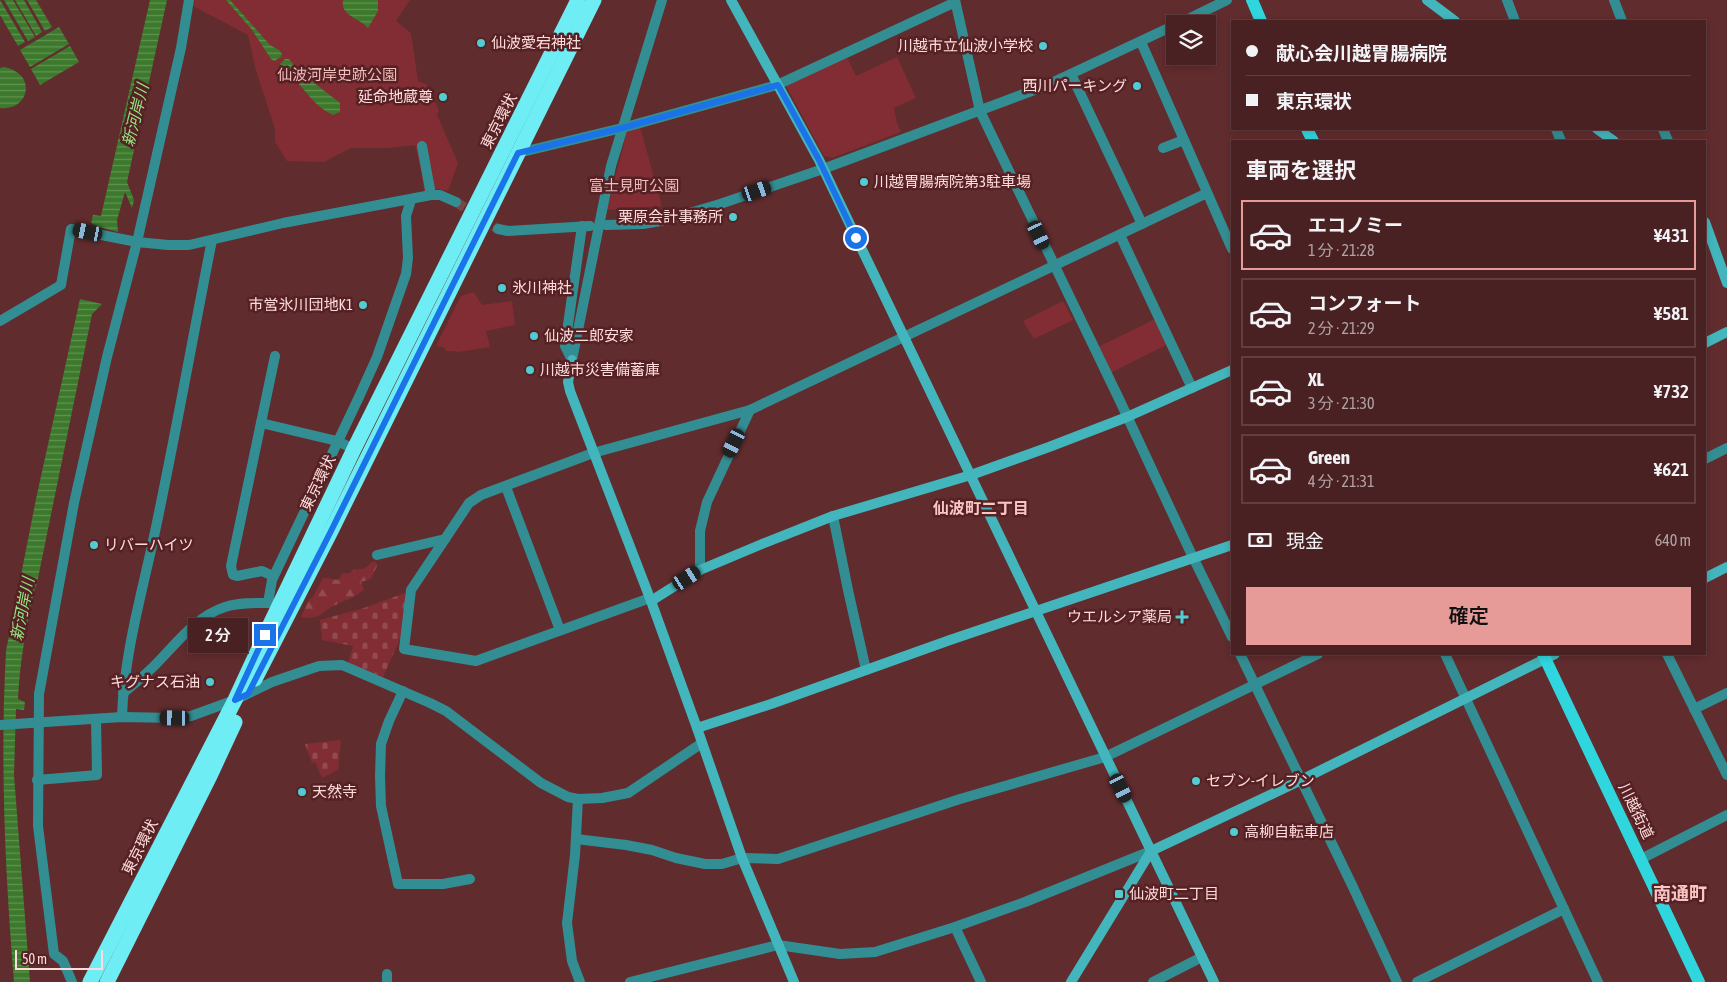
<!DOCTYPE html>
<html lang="ja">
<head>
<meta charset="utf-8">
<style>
  :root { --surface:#492122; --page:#532e2f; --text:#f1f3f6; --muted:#b1a3a5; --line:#613e40; --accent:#e69b98 }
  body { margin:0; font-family:"Asap Condensed","Noto Sans JP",sans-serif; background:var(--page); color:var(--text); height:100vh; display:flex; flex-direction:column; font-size:19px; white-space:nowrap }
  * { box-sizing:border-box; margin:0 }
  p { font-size:16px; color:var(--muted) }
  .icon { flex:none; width:28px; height:28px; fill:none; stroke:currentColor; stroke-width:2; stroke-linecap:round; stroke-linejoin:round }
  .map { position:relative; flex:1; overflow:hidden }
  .drawer { position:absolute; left:1231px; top:140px; width:475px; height:515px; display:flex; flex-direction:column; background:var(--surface); border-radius:0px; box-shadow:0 2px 8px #0003,0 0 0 1px var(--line) }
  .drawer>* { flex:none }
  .hud { position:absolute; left:1231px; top:20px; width:475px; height:110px; border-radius:0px; box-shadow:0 2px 8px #0003,0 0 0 1px var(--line); display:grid; align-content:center; height:110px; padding:0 15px; background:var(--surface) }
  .tools { position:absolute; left:1166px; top:15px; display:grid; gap:10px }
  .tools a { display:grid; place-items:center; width:50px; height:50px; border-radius:0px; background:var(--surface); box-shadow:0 2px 8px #0003,0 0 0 1px var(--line); font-size:25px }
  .scale { position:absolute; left:15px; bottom:12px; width:88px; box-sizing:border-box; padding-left:5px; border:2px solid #ffdcdb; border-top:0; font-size:14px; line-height:18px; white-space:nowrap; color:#ffdcdb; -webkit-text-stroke:4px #552124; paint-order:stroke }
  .end { position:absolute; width:22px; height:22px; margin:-11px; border:6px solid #1a73e8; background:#fff; box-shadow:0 0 0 2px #fff }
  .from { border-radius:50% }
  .bubble { position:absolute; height:35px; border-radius:0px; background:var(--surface); box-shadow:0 2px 8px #0003,0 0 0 1px var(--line); font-size:16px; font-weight:600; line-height:35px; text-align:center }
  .car { position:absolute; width:15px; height:30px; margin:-15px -8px; border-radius:6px; box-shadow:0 0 4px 1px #0007; background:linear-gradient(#222 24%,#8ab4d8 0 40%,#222 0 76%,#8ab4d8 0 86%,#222 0) }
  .hud b { display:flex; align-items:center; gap:18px; height:48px; font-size:19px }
  .hud b+b { border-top:1px solid var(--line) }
  .hud i { width:12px; height:12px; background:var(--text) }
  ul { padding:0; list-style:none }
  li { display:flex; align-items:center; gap:15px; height:70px; margin:0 10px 8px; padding:0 5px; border:2px solid var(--line); border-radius:0px }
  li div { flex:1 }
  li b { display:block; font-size:19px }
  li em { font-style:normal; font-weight:600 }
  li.selected { border-color:var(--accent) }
  li>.icon { width:45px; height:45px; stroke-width:1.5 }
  h2 { padding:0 15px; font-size:22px; line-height:60px }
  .pay { display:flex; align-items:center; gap:12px; height:55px; padding:0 15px; font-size:19px }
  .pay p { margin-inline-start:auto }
  .button { display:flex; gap:10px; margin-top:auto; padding:10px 15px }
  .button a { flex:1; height:58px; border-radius:0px; background:var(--accent); color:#111; font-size:20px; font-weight:600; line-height:58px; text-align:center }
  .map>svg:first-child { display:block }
  .green { fill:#812d33 }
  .forest { fill:url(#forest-firs) }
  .cemetery { fill:url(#cemetery-stones) }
  .water { fill:url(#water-rules) }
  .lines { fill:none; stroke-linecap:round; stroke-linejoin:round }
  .street-tunnel { stroke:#794648; stroke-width:10; stroke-dasharray:10 5; stroke-linecap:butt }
  .street { stroke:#338e93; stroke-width:10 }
  .secondary { stroke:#42b6bc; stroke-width:10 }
  .primary { stroke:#30d6de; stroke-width:12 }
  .highway { stroke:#6eedf4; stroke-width:15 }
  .route { stroke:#1a73e8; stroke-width:6 }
  .poi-dot { fill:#51ccd2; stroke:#552124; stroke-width:2 }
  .labels { text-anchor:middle; stroke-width:5; stroke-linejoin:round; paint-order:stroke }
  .poi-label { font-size:15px; fill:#ffdcdb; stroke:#552124; text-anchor:start }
  .park-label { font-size:15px; fill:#f2bcbb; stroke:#552124 }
  .street-label { font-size:15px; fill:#ffdcdb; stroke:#552124 }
  .water-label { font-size:16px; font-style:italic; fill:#94e680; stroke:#552124 }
  .neighbourhood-label { font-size:16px; font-weight:bold; fill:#fbc5c4; stroke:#552124 }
  .quarter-label { font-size:18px; font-weight:bold; fill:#fbc5c4; stroke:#552124 }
</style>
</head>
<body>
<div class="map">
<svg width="1727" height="982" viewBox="0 0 1727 982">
  <defs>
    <pattern id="forest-firs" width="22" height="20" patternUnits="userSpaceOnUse" patternTransform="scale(1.25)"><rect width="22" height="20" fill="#812d33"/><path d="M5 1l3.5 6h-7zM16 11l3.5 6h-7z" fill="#944b50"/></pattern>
    <pattern id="cemetery-stones" width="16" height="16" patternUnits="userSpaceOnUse" patternTransform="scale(1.25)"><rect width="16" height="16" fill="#812d33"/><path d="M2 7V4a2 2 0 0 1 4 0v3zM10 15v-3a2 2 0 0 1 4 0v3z" fill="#944b50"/></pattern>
    <pattern id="water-rules" width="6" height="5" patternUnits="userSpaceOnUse" patternTransform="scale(1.25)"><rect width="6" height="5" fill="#3c792c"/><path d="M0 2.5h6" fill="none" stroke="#639254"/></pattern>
  </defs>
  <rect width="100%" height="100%" fill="#612c2e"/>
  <g class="green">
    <polygon points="195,0 410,0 396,21 411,33 418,81 426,84 439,110 437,115 458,163 448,191 437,189 424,191 421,171 415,145 389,148 351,148 324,162 287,161 275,142 275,129 255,67 248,35 193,6"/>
    <polygon points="847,57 856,76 897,57 916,98 894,108 897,123 901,132 832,158 824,156 786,86"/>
    <polygon points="640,127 662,206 607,210 627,131"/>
    <polygon points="474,292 482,305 512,301 515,325 486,331 490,347 459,352 447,351 443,347 436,346 461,296"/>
    <polygon points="1063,301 1073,320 1034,339 1023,321"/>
    <polygon points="1155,319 1168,344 1110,373 1098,347"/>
  </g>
  <path class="forest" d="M372 562H376L377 566 371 579 361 582 364 590 353 597 331 607 319 616 309 618 301 617 309 600 313 597 323 578C329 577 332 580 338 580L343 573H350L355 569C362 571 367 567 372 562Z"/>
  <g class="cemetery">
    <polygon points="405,593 406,598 401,637 383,677 348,663 353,646 322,640 320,620 364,608"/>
    <polygon points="341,740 338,770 322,778 315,762 312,763 305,744"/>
  </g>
  <g class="water">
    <polygon points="0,0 25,42 18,46 0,15"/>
    <polygon points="4,0 13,0 35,37 28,41"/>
    <polygon points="15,0 24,0 42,32 36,36"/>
    <polygon points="27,0 36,0 52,27 45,31"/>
    <polygon points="150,0 167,0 127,182 134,200 132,208 125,192 117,220 118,232 100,227 91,223 93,215 101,216"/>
    <polygon points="226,0 230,0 270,45 279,50 282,54 281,57 274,61 271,59 252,30"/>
    <path d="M343 0H378V11L368 28C360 18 340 16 343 0Z"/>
    <polygon points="59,27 69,44 30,67 20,50"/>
    <polygon points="70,46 79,62 40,85 31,69"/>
    <path d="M285 59H289L300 72 340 103V112L333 115C316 107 309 95 297 82 290 76 284 72 280 64Z"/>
    <path d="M4 67C38 74 29 111 0 108V68Z"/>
    <path d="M80 299 102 304 92 314 37 583 34 591C26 629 20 660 18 699L25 702 24 710 16 709 14 775 30 982H14C5 872 0 762 6 651L36 499Z"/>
  </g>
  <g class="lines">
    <polyline class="street-tunnel" points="456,202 498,229"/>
    <g class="street">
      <polyline points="955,0 980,111 1120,401 1189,549 1232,637"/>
      <polyline points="1507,0 1515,21"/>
      <polyline points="1614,0 1622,21"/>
      <polyline points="1178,24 1227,0"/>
      <polyline points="1141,42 1232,249"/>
      <polyline points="1071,74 1142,224"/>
      <polyline points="1556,129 1561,141"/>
      <polyline points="1663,129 1668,141"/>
      <polyline points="422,146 431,195"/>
      <polyline points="1163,148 1184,140"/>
      <polyline points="518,153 622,128 777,85 949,5 955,3"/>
      <polyline points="606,225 643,224 666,220 720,204 823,169 1045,86 1175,25"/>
      <polyline points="498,229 508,231 590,226"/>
      <polyline points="1120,235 1192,388"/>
      <polyline points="0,321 61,285 71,229 137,242 168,245 189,245 283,223 431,195 440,195 456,202"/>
      <polyline points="572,360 611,166 662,0"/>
      <polyline points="572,360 565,346 582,226"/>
      <polyline points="261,423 337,441 354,449"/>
      <polyline points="1705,459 1727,448"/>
      <polyline points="506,487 560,630"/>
      <polyline points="833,516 848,590 866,670"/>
      <polyline points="377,555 445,539"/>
      <polyline points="700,570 700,531 707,502 750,410"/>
      <polyline points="273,576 262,571 237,576 233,575 231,566 275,356"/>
      <polyline points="650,598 476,661 404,649 411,590 469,503 481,495 593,453 750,410 1207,193"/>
      <polyline points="268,603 272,580 359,397 377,357 406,274 408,258 406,216 411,200"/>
      <polyline points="1240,654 1352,885 1397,982"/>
      <polyline points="1445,654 1598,982"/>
      <polyline points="1667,654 1727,775"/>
      <polyline points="403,691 389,721 381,744 380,776 381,806 398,884 443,884 470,879"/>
      <path d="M123 693C133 685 143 677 152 668 174 647 194 617 225 607 240 602 259 603 274 603"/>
      <polyline points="1694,709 1727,693"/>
      <path d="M122 717C124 652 143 590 156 527 176 432 193 336 212 240"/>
      <polyline points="0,725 122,717 175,718 191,716 235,700 272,682 319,666 342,665 430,703 446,711 541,783 568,797 578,799 602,798 628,793 702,743"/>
      <polyline points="37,780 97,775 96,719"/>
      <polyline points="578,799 575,855 567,923 572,961 580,982"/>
      <polyline points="576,839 626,845 652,850 676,858 705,864 722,864 742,858 778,859 960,799 1105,757 1318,654"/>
      <polyline points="1641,859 1727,815"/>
      <polyline points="955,927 981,982"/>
      <polyline points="387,974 387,982"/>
      <polyline points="72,982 63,961 54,954 38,826 39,694 74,503 107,357 137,242 181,48 189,0"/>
      <polyline points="630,982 778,945 840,954 875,952 955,927 1025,902 1151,851"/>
      <polyline points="1153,982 1202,957"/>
      <polyline points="1417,982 1564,909"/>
    </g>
    <g class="secondary">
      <polyline points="731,0 819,160 1214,982"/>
      <polyline points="1427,0 1455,21"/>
      <polyline points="1597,129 1614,141"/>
      <polyline points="1705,222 1727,283"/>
      <polyline points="1705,343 1727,332"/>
      <polyline points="572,360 568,382 570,391 651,601 697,728 742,858 794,982"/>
      <polyline points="1705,578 1727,567"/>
      <polyline points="651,601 700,570 762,544 833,516 971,475 1049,447 1127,417 1232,370"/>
      <polyline points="697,728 771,704 950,640 1232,545"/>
      <polyline points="1071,982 1151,851 1293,784 1555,654"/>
    </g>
    <g class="primary">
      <polyline points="1252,0 1261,21"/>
      <polyline points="1307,129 1313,141"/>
      <polyline points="1543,654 1699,982"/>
    </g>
    <g class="highway">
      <polyline points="255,679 330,533 594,0"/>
      <polyline points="90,982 235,700 265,635 354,449 578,0"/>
      <polyline points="107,982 209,778 235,722"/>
    </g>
  </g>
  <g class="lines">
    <polyline class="route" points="265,635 235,700 248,694 330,533 518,153 622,128 778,85 819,160 856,238"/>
  </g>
  <g class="poi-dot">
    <circle cx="481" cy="43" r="5"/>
    <circle cx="1043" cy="46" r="5"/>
    <circle cx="1137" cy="86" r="5"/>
    <circle cx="443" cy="97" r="5"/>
    <circle cx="864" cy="182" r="5"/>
    <circle cx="733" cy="217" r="5"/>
    <circle cx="502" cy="288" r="5"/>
    <circle cx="363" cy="305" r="5"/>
    <circle cx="534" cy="336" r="5"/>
    <circle cx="530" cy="370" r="5"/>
    <circle cx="94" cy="545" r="5"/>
    <path d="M1179.5 609.5h5v5h5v5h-5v5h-5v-5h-5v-5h5z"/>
    <circle cx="210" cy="682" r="5"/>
    <circle cx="1196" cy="781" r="5"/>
    <circle cx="302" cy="792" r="5"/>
    <circle cx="1234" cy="832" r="5"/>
    <rect x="1114" y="889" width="10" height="10" rx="2.5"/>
  </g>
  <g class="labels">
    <g class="poi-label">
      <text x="491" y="48">仙波愛宕神社</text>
      <text x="1033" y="51" text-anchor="end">川越市立仙波小学校</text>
      <text x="1127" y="91" text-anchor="end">西川パーキング</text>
      <text x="433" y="102" text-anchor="end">延命地蔵尊</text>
      <text x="874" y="187">川越胃腸病院第3駐車場</text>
      <text x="723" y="222" text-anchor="end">栗原会計事務所</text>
      <text x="512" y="293">氷川神社</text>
      <text x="353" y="310" text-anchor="end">市営氷川団地K1</text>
      <text x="544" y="341">仙波二郎安家</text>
      <text x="540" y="375">川越市災害備蓄庫</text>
      <text x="104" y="550">リバーハイツ</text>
      <text x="1172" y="622" text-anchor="end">ウエルシア薬局</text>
      <text x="200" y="687" text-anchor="end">キグナス石油</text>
      <text x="1206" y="786">セブン-イレブン</text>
      <text x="312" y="797">天然寺</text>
      <text x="1244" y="837">高柳自転車店</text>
      <text x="1129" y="899">仙波町二丁目</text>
    </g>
    <g class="park-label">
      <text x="337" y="80">仙波河岸史跡公園</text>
      <text x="634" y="191">富士見町公園</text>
    </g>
    <g class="street-label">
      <text transform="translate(499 121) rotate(-63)" y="5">東京環状</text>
      <text transform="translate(318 483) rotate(-64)" y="5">東京環状</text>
      <text transform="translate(1636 811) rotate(64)" y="5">川越街道</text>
      <text transform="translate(140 847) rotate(-63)" y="5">東京環状</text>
    </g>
    <g class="water-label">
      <text transform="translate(135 115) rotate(-76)" y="6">新河岸川</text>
      <text transform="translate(22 609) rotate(-79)" y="6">新河岸川</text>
    </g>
    <g class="neighbourhood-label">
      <text x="981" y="514">仙波町二丁目</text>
    </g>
    <g class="quarter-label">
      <text x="1680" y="900">南通町</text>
    </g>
  </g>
</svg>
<div class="tools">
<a><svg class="icon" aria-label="layers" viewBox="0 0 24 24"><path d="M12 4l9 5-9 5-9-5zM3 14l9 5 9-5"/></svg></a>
</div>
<div class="scale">50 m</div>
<i class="end from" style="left:856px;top:238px"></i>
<i class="end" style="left:265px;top:635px"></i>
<div class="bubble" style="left:188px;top:618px;width:60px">2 分</div>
<i class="car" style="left:757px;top:191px;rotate:71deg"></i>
<i class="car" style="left:88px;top:232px;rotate:282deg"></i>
<i class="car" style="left:1039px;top:235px;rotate:155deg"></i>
<i class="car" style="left:734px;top:443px;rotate:206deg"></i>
<i class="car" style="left:687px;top:578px;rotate:58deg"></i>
<i class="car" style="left:175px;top:718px;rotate:271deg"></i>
<i class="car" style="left:1121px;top:788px;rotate:154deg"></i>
<div class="hud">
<b><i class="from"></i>献心会川越胃腸病院</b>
<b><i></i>東京環状</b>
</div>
<section class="drawer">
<h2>車両を選択</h2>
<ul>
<li class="selected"><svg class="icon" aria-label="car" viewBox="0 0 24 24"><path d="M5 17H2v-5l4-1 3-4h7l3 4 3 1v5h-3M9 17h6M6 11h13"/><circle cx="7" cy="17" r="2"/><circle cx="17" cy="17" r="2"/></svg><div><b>エコノミー</b><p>1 分 · 21:28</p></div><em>¥431</em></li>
<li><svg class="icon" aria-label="car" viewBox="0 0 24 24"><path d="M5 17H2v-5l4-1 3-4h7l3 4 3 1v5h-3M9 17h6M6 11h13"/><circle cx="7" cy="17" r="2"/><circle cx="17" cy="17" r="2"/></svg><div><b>コンフォート</b><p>2 分 · 21:29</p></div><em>¥581</em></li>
<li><svg class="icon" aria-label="car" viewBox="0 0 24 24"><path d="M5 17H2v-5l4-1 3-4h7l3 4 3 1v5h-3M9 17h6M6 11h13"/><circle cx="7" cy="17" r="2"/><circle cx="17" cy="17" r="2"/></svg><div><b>XL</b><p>3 分 · 21:30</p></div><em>¥732</em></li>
<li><svg class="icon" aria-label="car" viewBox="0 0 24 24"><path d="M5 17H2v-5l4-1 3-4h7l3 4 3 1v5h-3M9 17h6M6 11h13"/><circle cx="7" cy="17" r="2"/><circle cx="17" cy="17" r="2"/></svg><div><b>Green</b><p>4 分 · 21:31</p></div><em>¥621</em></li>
</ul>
<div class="pay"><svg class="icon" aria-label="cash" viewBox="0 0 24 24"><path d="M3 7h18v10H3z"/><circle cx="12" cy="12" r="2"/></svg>現金<p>640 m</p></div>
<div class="button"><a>確定</a></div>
</section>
</div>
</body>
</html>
